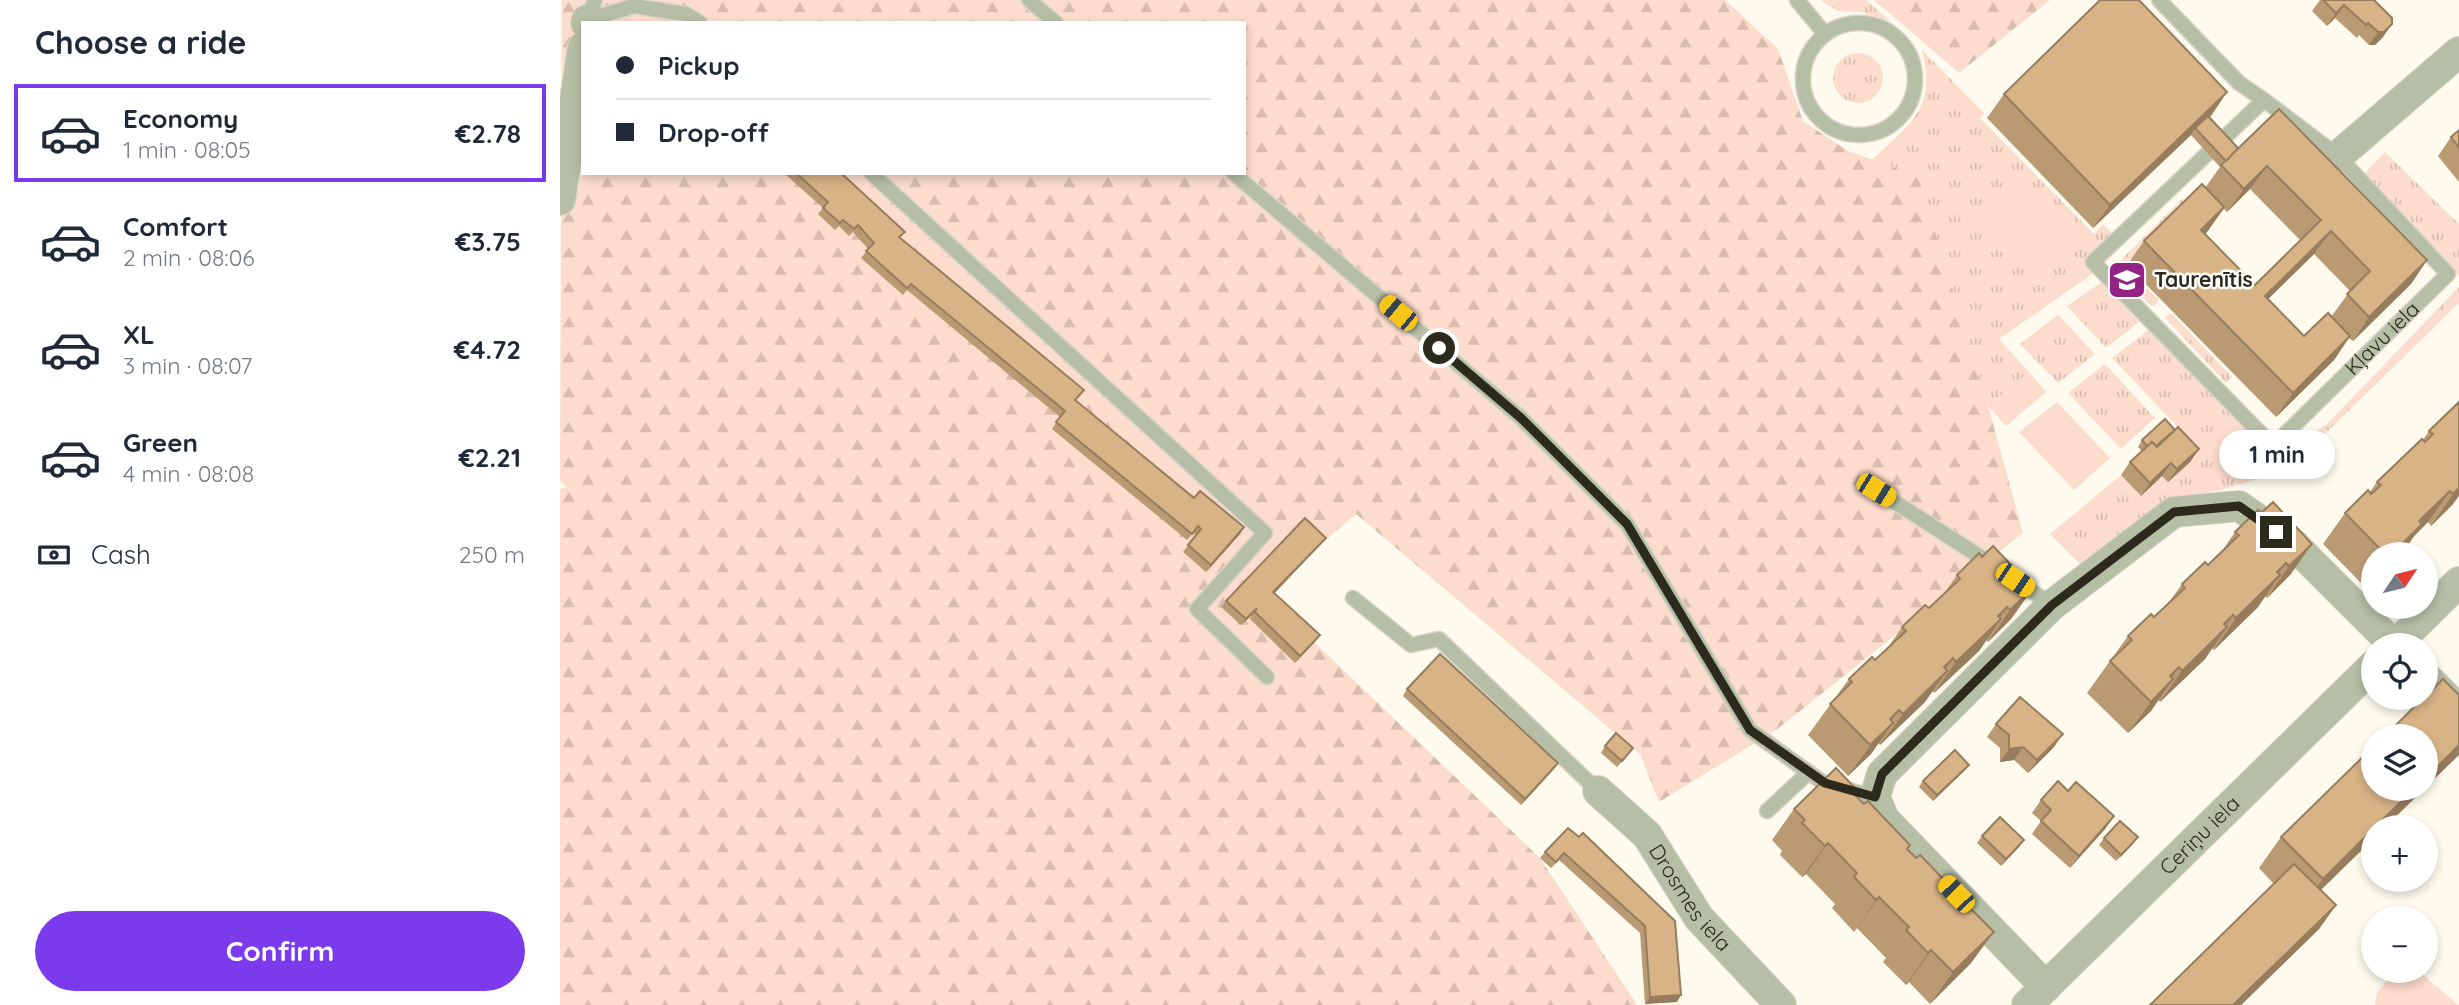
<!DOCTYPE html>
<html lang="en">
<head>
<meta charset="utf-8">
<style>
  :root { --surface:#fff; --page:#f2f2f3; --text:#1f2937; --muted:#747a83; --line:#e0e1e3; --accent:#7c3aed }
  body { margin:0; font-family:Quicksand,sans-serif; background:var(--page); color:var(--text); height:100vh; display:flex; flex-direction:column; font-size:26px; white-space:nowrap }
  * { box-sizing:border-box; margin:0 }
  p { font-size:23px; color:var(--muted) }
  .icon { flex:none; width:38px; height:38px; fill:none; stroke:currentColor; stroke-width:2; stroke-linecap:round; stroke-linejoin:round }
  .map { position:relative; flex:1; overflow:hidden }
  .drawer { display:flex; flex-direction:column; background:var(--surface); width:560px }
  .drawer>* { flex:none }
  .hud { position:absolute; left:21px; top:21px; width:665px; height:154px; border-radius:0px; box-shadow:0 4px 10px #0003; display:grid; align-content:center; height:154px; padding:0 35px; background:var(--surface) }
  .needle { width:46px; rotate:55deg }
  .controls { position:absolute; left:1801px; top:542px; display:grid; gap:14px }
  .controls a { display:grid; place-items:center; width:77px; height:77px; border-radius:50%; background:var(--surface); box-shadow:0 4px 10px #0003; font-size:35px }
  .end { position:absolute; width:32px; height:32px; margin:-16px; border:9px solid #2c291d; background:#fff; box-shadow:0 0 0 4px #fff }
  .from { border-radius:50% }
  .bubble { position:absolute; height:49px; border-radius:24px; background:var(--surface); box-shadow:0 4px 10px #0003; font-size:23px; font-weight:700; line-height:49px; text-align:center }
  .car { position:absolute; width:21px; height:42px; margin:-21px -10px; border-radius:9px; box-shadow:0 0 5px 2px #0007; background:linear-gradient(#f5c518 24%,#345 0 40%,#f5c518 0 76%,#345 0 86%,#f5c518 0) }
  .hud b { display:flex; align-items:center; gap:24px; height:66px; font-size:26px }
  .hud b+b { border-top:2px solid var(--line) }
  .hud i { width:18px; height:18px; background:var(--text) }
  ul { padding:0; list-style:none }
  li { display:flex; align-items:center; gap:21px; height:98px; margin:0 14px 10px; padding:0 21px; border:4px solid transparent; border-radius:0px }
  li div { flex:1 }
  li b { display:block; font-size:26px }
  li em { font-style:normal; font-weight:700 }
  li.active { border-color:var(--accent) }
  li>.icon { width:63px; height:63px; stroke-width:1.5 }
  h2 { padding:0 35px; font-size:32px; line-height:84px }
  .pay { display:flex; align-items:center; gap:18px; height:77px; padding:0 35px; font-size:26px }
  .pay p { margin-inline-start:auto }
  .action { display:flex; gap:14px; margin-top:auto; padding:14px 35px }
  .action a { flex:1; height:80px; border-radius:42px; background:var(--accent); color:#fff; font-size:28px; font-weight:700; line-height:80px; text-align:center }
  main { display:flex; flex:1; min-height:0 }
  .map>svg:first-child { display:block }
  .grass { fill:url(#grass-tufts) }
  .forest { fill:url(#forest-firs); fill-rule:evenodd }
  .green { fill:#fcdccc }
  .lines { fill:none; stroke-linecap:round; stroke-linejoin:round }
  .service-casing { stroke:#d8d5c8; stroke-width:17 }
  .minor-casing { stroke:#d8d5c8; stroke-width:32 }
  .service { stroke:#b7bea6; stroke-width:14 }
  .minor { stroke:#b7bea6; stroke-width:30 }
  .wall { fill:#ba9a73; fill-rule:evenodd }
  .shaded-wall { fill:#977d5e }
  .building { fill:#d8b386; stroke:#977d5e; stroke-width:2 }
  .route { stroke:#2c291d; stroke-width:9 }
  .labels { text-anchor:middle; stroke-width:5; stroke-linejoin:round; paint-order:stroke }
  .poi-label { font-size:21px; font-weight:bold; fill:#2c291d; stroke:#fff; text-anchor:start }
  .street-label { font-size:21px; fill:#2c291d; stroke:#fff }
</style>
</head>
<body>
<main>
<section class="drawer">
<h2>Choose a ride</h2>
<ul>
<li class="active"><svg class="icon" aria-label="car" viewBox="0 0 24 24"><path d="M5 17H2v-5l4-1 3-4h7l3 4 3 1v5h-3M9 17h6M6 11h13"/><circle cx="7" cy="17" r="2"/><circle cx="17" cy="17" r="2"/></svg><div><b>Economy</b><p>1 min · 08:05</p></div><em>€2.78</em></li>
<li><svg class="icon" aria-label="car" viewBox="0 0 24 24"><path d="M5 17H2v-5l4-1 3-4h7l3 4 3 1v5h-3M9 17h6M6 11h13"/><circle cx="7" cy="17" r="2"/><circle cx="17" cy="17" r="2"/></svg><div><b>Comfort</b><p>2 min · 08:06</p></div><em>€3.75</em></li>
<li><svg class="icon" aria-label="car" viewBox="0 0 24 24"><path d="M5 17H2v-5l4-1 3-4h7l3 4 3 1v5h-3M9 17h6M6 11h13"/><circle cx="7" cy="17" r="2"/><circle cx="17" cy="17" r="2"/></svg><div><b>XL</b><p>3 min · 08:07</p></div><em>€4.72</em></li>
<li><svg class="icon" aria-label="car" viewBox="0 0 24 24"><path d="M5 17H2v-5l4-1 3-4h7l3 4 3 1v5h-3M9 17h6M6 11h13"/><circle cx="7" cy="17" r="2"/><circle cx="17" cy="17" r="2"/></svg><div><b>Green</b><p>4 min · 08:08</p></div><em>€2.21</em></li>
</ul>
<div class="pay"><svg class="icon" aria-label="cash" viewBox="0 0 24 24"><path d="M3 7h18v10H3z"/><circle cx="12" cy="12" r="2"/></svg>Cash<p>250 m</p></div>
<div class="action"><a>Confirm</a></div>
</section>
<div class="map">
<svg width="1899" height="1005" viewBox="0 0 1899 1005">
  <defs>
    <pattern id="grass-tufts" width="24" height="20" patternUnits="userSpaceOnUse" patternTransform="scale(1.75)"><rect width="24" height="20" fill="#fcdccc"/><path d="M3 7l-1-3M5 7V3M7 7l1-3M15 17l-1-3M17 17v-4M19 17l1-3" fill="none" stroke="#d8bdaf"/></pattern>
    <pattern id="forest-firs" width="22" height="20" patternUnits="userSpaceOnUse" patternTransform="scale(1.75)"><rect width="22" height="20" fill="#fcdccc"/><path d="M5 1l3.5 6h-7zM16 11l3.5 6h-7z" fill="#d8bdaf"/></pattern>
  </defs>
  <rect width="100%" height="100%" fill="#fefbee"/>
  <g class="grass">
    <polygon points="1260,0 1306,0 1330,21 1301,12 1278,11"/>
    <path d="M1362 50 1424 113 1420 118 1534 234 1543 224 1553 234 1526 260 1537 271 1439 339 1469 372 1428 406 1405 332 1312 160C1351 122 1377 109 1362 50Z"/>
    <circle cx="1298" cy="78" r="25"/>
    <polygon points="1825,152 1899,224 1899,276 1802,176"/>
    <polygon points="1622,199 1626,204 1564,265 1599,300 1594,306 1590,305 1559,274 1558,263"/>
    <polygon points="1542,282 1579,322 1546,348 1507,306"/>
    <polygon points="1899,287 1899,303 1727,471 1600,507 1520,564 1490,534 1561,475 1581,496 1602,476 1608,482 1632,442 1552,358 1590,329 1709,454 1736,443 1766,425"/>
    <polygon points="1611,313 1672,377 1666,383 1605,318"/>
    <polygon points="1498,315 1535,354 1498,383 1460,344"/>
    <polygon points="1545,364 1595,418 1561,449 1508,393"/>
  </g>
  <g class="forest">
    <path d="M2 0H1165L1218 49 1243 121 1288 151 1358 176 1428 406 1463 533 1216 730 1099 802 1080 754 796 514 761 544 709 599 980 858 1077 1005H0V489L7 487 0 480ZM23 23H684V173H23Z"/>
    <polygon points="1314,0 1490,0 1399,73"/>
  </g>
  <g class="green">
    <polygon points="1460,182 1516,241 1481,274 1425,215"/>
    <polygon points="1469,372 1486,392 1446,426 1428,406"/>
    <polygon points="1497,402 1550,458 1514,490 1459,432"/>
    <polygon points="1836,971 1858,971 1899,1005 1815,1005 1817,992"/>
  </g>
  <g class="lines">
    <g class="service-casing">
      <g id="service">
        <polyline points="469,0 496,23"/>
        <polyline points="1237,0 1265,34"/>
        <polyline points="1599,0 1679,83 1704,100"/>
        <polyline points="27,20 74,6 126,14 140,23"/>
        <polyline points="27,20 35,0"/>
        <circle cx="1299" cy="79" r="56"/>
        <path id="s1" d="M1648 153 1533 262 1713 446 1888 274 1778 156 1704 100 1661 141"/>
        <polyline points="311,173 705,533 637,609 707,677"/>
        <polyline points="673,173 961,418 1067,524 1190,730 1265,784 1315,797"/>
        <polyline points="1316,490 1433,565"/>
        <polyline points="1455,580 1492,605"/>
        <polyline points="793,598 851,645 879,639 1038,791"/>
        <polyline points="1207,811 1249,772"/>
      </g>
    </g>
    <g class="minor-casing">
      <g id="minor">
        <polyline points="26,23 27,20"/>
        <polyline points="1778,156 1899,52"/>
        <polyline points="0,200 23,47"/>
        <polyline points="1834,646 1899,582"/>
        <polyline points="1866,677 1899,710"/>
        <path id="s2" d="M1038 791 1087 835 1139 918 1221 1005"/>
        <polyline points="1486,987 1324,819 1315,797 1322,774 1492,605 1614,512 1679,506 1734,545 1835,646"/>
        <path id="s3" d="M1467 1005 1813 666"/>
      </g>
    </g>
    <use href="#service" class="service"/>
    <use href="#minor" class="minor"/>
  </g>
  <g class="wall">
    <polygon points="1760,0 1814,0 1823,37 1815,45 1809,45 1799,35 1797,38 1775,18 1767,26 1752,11"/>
    <path d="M1667 92 1649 117 1678 148 1867 260 1851 284 1793 341 1789 338 1774 360 1716 417 1567 265 1584 241 1645 188 1660 167 1631 135 1533 228 1427 118 1444 94ZM1690 189 1740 240 1695 285 1645 234 1664 209 1667 212ZM1754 254 1790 291 1771 317 1744 336 1708 299Z"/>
    <polygon points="1899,130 1899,182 1878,156 1891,137"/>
    <polygon points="224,173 281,173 340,238 515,400 680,534 646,572 623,552 636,535 633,533 627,540 492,429 500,417 347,290 343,295 301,258 308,249 293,232 289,236 279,226 275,230 258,214 263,208"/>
    <polygon points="1899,402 1893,504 1871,526 1868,522 1854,536 1841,555 1813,555 1813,575 1803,585 1763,544 1785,513 1810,492 1817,482 1863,440 1869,431"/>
    <polygon points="1615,430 1639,449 1630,462 1608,482 1602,476 1581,496 1561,475 1570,462 1582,451 1578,447 1582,440"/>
    <polygon points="1701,513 1752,544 1730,575 1707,598 1705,596 1698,607 1654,650 1652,648 1645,659 1600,702 1598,700 1591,711 1568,733 1527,693 1568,636 1594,617 1607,605 1622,584 1648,565 1660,554 1675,532"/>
    <polygon points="766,538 761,544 714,593 760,635 735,663 690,619 692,615 681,625 661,607 666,601"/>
    <polygon points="1422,557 1473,588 1451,619 1428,642 1426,640 1419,651 1374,693 1372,691 1365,702 1320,745 1318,743 1311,754 1288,776 1248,735 1289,679 1315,660 1329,646 1342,627 1369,608 1383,595 1397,575"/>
    <polygon points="847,689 998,763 993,770 961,805 843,696"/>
    <polygon points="1436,724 1494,747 1468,773 1454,760 1440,762 1440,748 1427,737"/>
    <polygon points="1045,746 1068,755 1057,767 1041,753"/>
    <polygon points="1404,771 1373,801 1359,787 1363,781"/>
    <polygon points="1813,789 1864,789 1824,828 1813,828 1813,839 1761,890 1776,905 1759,929 1681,1005 1590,1005 1714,884 1699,868 1721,837"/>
    <polygon points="1508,791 1554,816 1545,829 1510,868 1472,834 1481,821 1472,813 1481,800"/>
    <polygon points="1296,795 1400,903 1411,963 1370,1004 1349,982 1346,985 1323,962 1326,958 1297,928 1294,932 1272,908 1275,904 1246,874 1242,877 1220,855 1222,851 1212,840 1234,809"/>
    <polygon points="1008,828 1115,921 1117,1002 1085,1004 1080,933 999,860 991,868 980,858 985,852"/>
    <polygon points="1422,836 1459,847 1441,866 1417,843"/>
    <polygon points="1544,838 1573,844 1556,861 1539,845"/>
  </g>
  <g class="shaded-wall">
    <polygon points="1784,5 1775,18 1767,26 1776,13"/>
    <polygon points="1832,24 1823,37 1815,45 1809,45 1818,32"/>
    <polygon points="1667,92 1651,116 1636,129 1635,128 1631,135 1533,228 1550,205"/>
    <polygon points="1707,166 1690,189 1667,212 1684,189"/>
    <polygon points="1664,207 1648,231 1624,254 1641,230"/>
    <polygon points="1771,231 1754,254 1688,319 1705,296"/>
    <polygon points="1867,260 1851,284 1793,341 1809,317"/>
    <polygon points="1790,336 1774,360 1716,417 1733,393"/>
    <polygon points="1639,449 1630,462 1608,482 1617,469"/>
    <polygon points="1611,463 1602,476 1581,496 1590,483"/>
    <polygon points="1899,488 1899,496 1893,504 1871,526 1893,494"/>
    <polygon points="1890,491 1868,522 1854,536 1841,555 1834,555 1859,521"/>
    <polygon points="684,527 680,534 646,572 651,565"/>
    <polygon points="766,538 761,544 709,599 713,592"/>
    <polygon points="1752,544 1730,575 1707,598 1729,566"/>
    <polygon points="1726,563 1710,585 1720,575 1698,607 1654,650 1676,618"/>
    <polygon points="1813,571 1813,575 1803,585"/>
    <polygon points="1473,588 1451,619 1428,642 1450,610"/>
    <polygon points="1447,607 1433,627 1441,619 1419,651 1374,693 1396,662"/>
    <polygon points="697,608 692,615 681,625 686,619"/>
    <polygon points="1673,615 1658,636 1667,627 1645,659 1600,702 1622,671"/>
    <polygon points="760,635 755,642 735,663 740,656"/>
    <polygon points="1393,658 1378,679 1387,671 1365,702 1320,745 1343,714"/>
    <polygon points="1619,667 1604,689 1613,679 1591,711 1568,733 1610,676"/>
    <polygon points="1339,710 1324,731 1333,723 1311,754 1288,776 1330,719"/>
    <polygon points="1503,734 1494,747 1468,773 1477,760"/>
    <polygon points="1899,745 1899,755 1866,787 1866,778"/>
    <polygon points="1463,747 1454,760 1440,762 1449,749"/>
    <polygon points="998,763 993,770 961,805 965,799"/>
    <polygon points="1409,765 1404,771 1373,801 1377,795"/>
    <polygon points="1854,789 1864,789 1824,828 1814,828"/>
    <polygon points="1554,816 1545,829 1510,868 1519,856"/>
    <polygon points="1813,829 1813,839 1740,910 1763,879"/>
    <polygon points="1578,837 1573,844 1556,861 1561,855"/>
    <polygon points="1464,840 1459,847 1441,866 1446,859"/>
    <polygon points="1268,843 1246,874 1242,877 1265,846"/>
    <polygon points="1319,897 1297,928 1294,932 1316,900"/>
    <polygon points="1776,905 1759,929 1681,1005 1673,1005"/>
    <polygon points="1434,932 1411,963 1370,1004 1393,972"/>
    <polygon points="1371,950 1349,982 1346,985 1368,953"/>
    <polygon points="1121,995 1117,1002 1085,1004 1090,997"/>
  </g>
  <g class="building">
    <polygon points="1540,0 1579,0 1667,92 1550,205 1444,94"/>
    <polygon points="1763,0 1814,0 1832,18 1832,24 1824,32 1818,32 1808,23 1806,25 1784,5 1776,13"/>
    <polygon points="1719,109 1867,260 1809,317 1787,294 1810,271 1771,231 1705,296 1744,336 1768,313 1790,336 1733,393 1584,241 1642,184 1664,207 1641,230 1695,285 1761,220 1707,166 1684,189 1661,165"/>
    <polygon points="1648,116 1678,148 1666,161 1635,128"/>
    <polygon points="1899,130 1899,148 1891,137"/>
    <polygon points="236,173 281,173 345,232 339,237 524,390 515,400 634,498 640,491 684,527 651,565 628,545 641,529 638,526 632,534 496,422 505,411 351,284 347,288 306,251 314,243 298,225 294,229 283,220 280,223 263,208 268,202"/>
    <polygon points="1899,402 1899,488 1893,494 1890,491 1859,521 1862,524 1840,546 1836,543 1825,554 1785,513 1808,490 1811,494 1821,485 1817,482 1862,439 1865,442 1873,434 1869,431"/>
    <polygon points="1605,419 1615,430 1596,446 1592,442 1587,446 1582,440"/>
    <polygon points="1618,427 1639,449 1617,469 1611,463 1590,483 1570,462 1592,442 1597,447"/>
    <polygon points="1713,502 1752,544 1729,566 1726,563 1717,572 1720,575 1676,618 1673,615 1664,624 1667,627 1622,671 1619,667 1610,676 1613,679 1591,702 1550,661 1572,640 1568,636 1591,614 1594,617 1625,588 1622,584 1645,562 1648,565 1679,535 1675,532 1698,510 1701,513"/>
    <polygon points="745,518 766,538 713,592 760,635 740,656 695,612 697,608 686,619 666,601"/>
    <polygon points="1433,546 1473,588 1450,610 1447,607 1438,616 1441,619 1396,662 1393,658 1384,667 1387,671 1343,714 1339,710 1330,719 1333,723 1310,745 1270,704 1292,682 1289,679 1312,657 1315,660 1346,631 1342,627 1365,605 1369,608 1400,579 1397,575 1419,553 1422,557"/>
    <polygon points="880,654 998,763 965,799 847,689"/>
    <polygon points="1883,679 1899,695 1899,745 1866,778 1866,737 1824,737 1863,698 1866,698 1866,696"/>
    <polygon points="1460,697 1503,734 1477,760 1463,747 1449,749 1449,735 1436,724"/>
    <polygon points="1056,733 1073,748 1062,761 1045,746"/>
    <polygon points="1813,747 1813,789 1854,789 1814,828 1813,828 1813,829 1763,879 1721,837"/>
    <polygon points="1395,750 1409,765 1377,795 1363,781"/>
    <polygon points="1276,768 1298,791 1295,795 1304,804 1308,801 1350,845 1347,849 1356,858 1360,855 1403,899 1399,902 1408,912 1411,909 1434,932 1393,972 1371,950 1368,953 1346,930 1349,927 1319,897 1316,900 1294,877 1297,873 1268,843 1265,846 1242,823 1245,820 1234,809"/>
    <polygon points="1498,781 1508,791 1516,782 1554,816 1519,856 1481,821 1491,810 1481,800"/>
    <polygon points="1440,817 1464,840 1446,859 1422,836"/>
    <polygon points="1560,821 1578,837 1561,855 1544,838"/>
    <polygon points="1008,828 1019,837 1023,833 1115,921 1121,995 1090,997 1085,926 1004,853 996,862 985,852"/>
    <polygon points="1734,864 1776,905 1673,1005 1590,1005"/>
  </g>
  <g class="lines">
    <polyline class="route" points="879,348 961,418 1067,524 1190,730 1265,783 1315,797 1322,774 1492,605 1614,512 1679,506 1716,532"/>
  </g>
  <defs>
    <g id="school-square" transform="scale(2.0125)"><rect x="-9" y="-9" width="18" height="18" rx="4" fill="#922384" stroke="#fff"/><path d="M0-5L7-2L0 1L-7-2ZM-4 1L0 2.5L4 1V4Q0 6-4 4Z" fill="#fff"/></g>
  </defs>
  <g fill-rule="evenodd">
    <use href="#school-square" x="1567" y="280"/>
  </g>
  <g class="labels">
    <g class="poi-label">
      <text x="1594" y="287">Taurenītis</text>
    </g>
    <g class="street-label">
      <text dy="7" stroke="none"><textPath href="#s1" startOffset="569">Kļavu iela</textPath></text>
      <text dy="7" stroke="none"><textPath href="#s3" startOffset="242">Ceriņu iela</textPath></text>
      <text dy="7" stroke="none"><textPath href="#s2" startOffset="142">Drosmes iela</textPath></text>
    </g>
  </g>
</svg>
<div class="controls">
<a><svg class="needle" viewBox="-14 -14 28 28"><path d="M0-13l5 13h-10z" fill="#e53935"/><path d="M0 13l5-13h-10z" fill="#747a83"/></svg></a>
<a><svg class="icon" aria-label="locate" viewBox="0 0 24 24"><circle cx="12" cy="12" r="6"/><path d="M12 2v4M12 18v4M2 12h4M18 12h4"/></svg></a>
<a><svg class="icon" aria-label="layers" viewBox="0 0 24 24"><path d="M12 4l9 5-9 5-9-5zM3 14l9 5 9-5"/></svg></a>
<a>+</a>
<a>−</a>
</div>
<i class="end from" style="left:879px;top:348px"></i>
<i class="end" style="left:1716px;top:532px"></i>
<div class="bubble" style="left:1659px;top:430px;width:116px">1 min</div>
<i class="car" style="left:838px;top:313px;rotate:310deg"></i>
<i class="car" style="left:1316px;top:490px;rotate:122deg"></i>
<i class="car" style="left:1455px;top:580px;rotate:124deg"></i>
<i class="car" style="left:1396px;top:894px;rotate:316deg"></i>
<div class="hud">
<b><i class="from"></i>Pickup</b>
<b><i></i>Drop-off</b>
</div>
</div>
</main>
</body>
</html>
